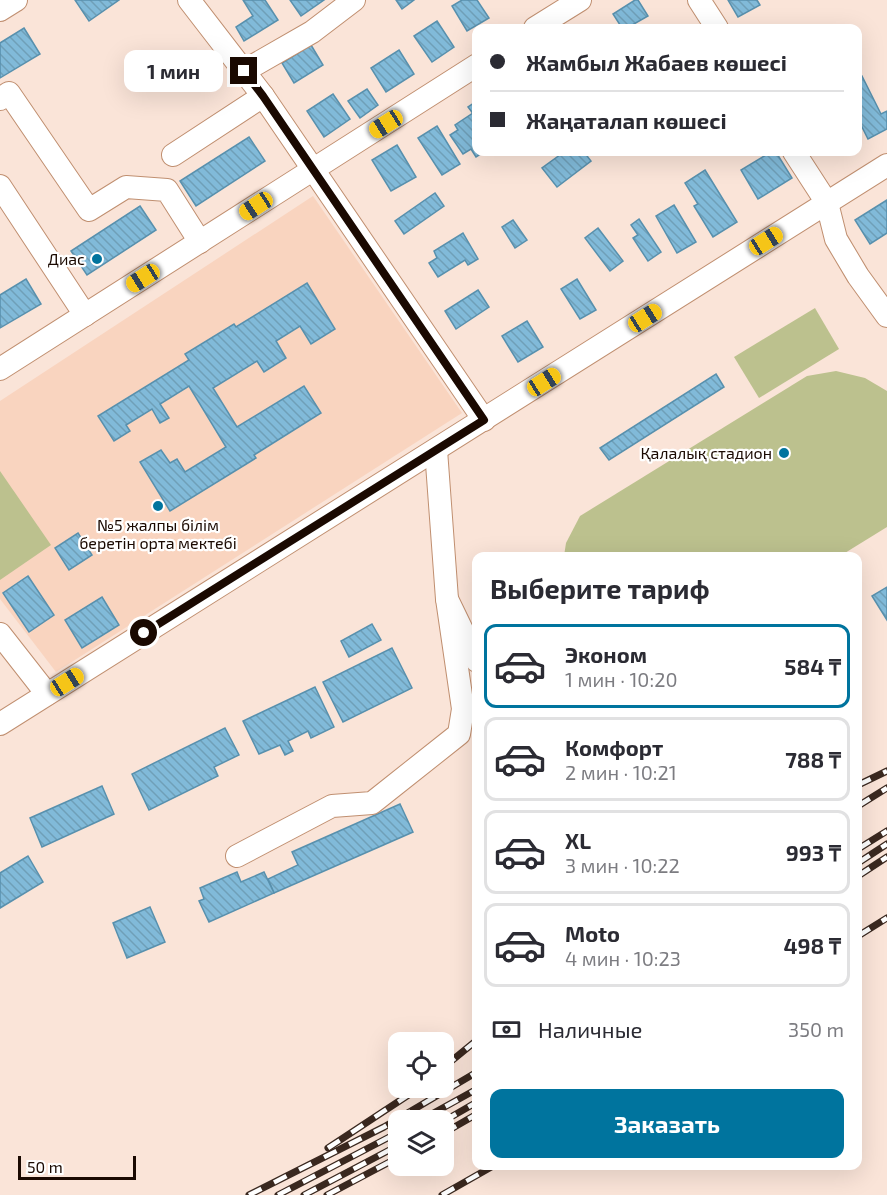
<!DOCTYPE html>
<html lang="ru">
<head>
<meta charset="utf-8">
<style>
  :root { --surface:#fff; --page:#f7f7f7; --text:#2b2b33; --muted:#7c7c81; --line:#e1e1e2; --accent:#00749e }
  body { margin:0; font-family:"Exo 2",sans-serif; background:var(--page); color:var(--text); height:100vh; display:flex; flex-direction:column; font-size:22px; white-space:nowrap }
  * { box-sizing:border-box; margin:0 }
  p { font-size:20px; color:var(--muted) }
  .icon { flex:none; width:33px; height:33px; fill:none; stroke:currentColor; stroke-width:2; stroke-linecap:round; stroke-linejoin:round }
  .map { position:relative; flex:1; overflow:hidden }
  .side { position:absolute; left:472px; top:552px; width:390px; height:618px; display:flex; flex-direction:column; background:var(--surface); border-radius:12px; box-shadow:0 6px 24px #0002 }
  .side>* { flex:none }
  .banner { position:absolute; left:472px; top:24px; width:390px; height:132px; border-radius:12px; box-shadow:0 6px 24px #0002; display:grid; align-content:center; height:132px; padding:0 18px; background:var(--surface) }
  .fabs { position:absolute; left:388px; top:1032px; display:grid; gap:12px }
  .fabs a { display:grid; place-items:center; width:66px; height:66px; border-radius:12px; background:var(--surface); box-shadow:0 6px 24px #0002; font-size:30px }
  .scale { position:absolute; left:18px; bottom:15px; width:118px; box-sizing:border-box; padding-left:6px; border:3px solid #1a0901; border-top:0; font-size:16px; line-height:21px; white-space:nowrap; color:#1a0901; -webkit-text-stroke:4px #fff; paint-order:stroke }
  .end { position:absolute; width:27px; height:27px; margin:-14px; border:8px solid #1a0901; background:#fff; box-shadow:0 0 0 3px #fff }
  .from { border-radius:50% }
  .bubble { position:absolute; height:42px; border-radius:12px; background:var(--surface); box-shadow:0 6px 24px #0002; font-size:20px; font-weight:700; line-height:42px; text-align:center }
  .car { position:absolute; width:18px; height:36px; margin:-18px -9px; border-radius:8px; box-shadow:0 0 4px 2px #0007; background:linear-gradient(#f5c518 24%,#345 0 40%,#f5c518 0 76%,#345 0 86%,#f5c518 0) }
  .banner b { display:flex; align-items:center; gap:21px; height:57px; font-size:22px }
  .banner b+b { border-top:2px solid var(--line) }
  .banner i { width:15px; height:15px; background:var(--text) }
  ul { padding:0; list-style:none }
  li { display:flex; align-items:center; gap:18px; height:84px; margin:0 12px 9px; padding:0 6px; border:3px solid var(--line); border-radius:12px }
  li div { flex:1 }
  li b { display:block; font-size:22px }
  li em { font-style:normal; font-weight:700 }
  li.selected { border-color:var(--accent) }
  li>.icon { width:54px; height:54px; stroke-width:1.5 }
  h2 { padding:0 18px; font-size:27px; line-height:72px }
  .pay { display:flex; align-items:center; gap:15px; height:66px; padding:0 18px; font-size:22px }
  .pay p { margin-inline-start:auto }
  .cta { display:flex; gap:12px; margin-top:auto; padding:12px 18px }
  .cta a { flex:1; height:69px; border-radius:12px; background:var(--accent); color:#fff; font-size:24px; font-weight:700; line-height:69px; text-align:center }
  .map>svg:first-child { display:block }
  .built { fill:#f9d4bf }
  .pitch { fill:#bcc18e }
  .building { fill:url(#building-back-hatch); stroke:#5890ad; stroke-width:1.5 }
  .lines { fill:none; stroke-linecap:round; stroke-linejoin:round }
  .minor-casing { stroke:#c08f70; stroke-width:24 }
  .minor { stroke:#fff; stroke-width:22 }
  .rail-casing { stroke:#3a281f; stroke-width:7 }
  .rail { stroke:#fff; stroke-width:4.5; stroke-dasharray:14; stroke-linecap:butt }
  .route { stroke:#1a0901; stroke-width:8 }
  .poi-dot { fill:#00749e; stroke:#fff; stroke-width:2 }
  .labels { text-anchor:middle; stroke-width:4.5; stroke-linejoin:round; paint-order:stroke }
  .poi-label { font-size:16px; fill:#1a0901; stroke:#fff; text-anchor:end }
</style>
</head>
<body>
<div class="map">
<svg width="887" height="1195" viewBox="0 0 887 1195">
  <defs>
    <pattern id="building-back-hatch" width="6" height="6" patternUnits="userSpaceOnUse" patternTransform="scale(1.5)"><rect width="6" height="6" fill="#81bad9"/><path d="M-1 5l2 2M0 0l6 6M5-1l2 2" fill="none" stroke="#6f9fb8"/></pattern>
  </defs>
  <rect width="100%" height="100%" fill="#fae4d8"/>
  <polygon class="built" points="313,196 462,413 56,672 0,599 0,401"/>
  <g class="pitch">
    <polygon points="815,308 839,349 759,398 734,357"/>
    <polygon points="836,371 865,378 887,391 887,527 840,556 564,556 566,543 580,516 807,376"/>
    <polygon points="0,471 51,545 0,580"/>
  </g>
  <g class="building">
    <polygon points="75,0 119,0 89,21"/>
    <polygon points="243,0 265,0 278,20 244,41 236,27 253,16"/>
    <polygon points="290,0 324,0 301,16"/>
    <polygon points="396,0 414,0 402,9"/>
    <polygon points="462,0 477,0 489,18 467,31 452,6"/>
    <polygon points="635,0 638,0 648,16 627,28 622,28 613,14"/>
    <polygon points="728,0 757,0 760,5 738,17"/>
    <polygon points="437,21 454,47 432,62 414,36"/>
    <polygon points="24,28 40,54 0,78 0,43"/>
    <polygon points="311,45 323,65 294,83 282,63"/>
    <polygon points="399,50 414,74 386,92 371,68"/>
    <polygon points="862,76 881,114 887,111 887,129 868,139 858,119 858,78"/>
    <polygon points="367,89 378,105 360,118 348,101"/>
    <polygon points="333,94 350,119 324,137 307,111"/>
    <polygon points="477,101 477,119 468,107"/>
    <polygon points="473,113 477,119 477,152 484,152 476,157 471,149 463,154 450,135 458,130 455,125"/>
    <polygon points="437,126 460,164 442,175 418,138"/>
    <polygon points="249,137 265,161 196,206 180,181"/>
    <polygon points="397,145 416,177 391,191 372,160"/>
    <polygon points="564,152 584,152 591,161 557,187 542,168"/>
    <polygon points="771,152 776,152 792,178 758,199 741,170"/>
    <polygon points="705,170 737,222 713,237 694,206 698,204 685,183"/>
    <polygon points="435,193 444,206 404,234 395,221"/>
    <polygon points="887,200 887,233 870,244 855,220"/>
    <polygon points="674,205 696,242 677,253 656,216"/>
    <polygon points="140,206 156,230 87,275 71,251"/>
    <polygon points="639,219 661,252 648,261 633,238 638,235 631,225"/>
    <polygon points="513,220 527,240 515,248 502,227"/>
    <polygon points="598,228 623,261 610,271 585,238"/>
    <polygon points="463,233 478,259 468,265 465,260 438,277 429,263 437,258 434,251"/>
    <polygon points="26,279 41,304 0,328 0,295"/>
    <polygon points="577,279 596,310 580,319 561,289"/>
    <polygon points="307,283 335,329 311,344 300,326 276,341 286,358 264,372 257,361 213,388 237,427 304,386 321,413 254,455 256,458 170,511 140,462 161,450 170,463 177,459 185,472 226,447 189,386 160,404 169,418 160,423 152,409 126,425 130,431 114,441 98,416 189,360 185,354 234,324 236,327"/>
    <polygon points="478,290 489,307 456,329 445,311"/>
    <polygon points="527,321 543,347 518,362 502,336"/>
    <polygon points="716,374 724,387 609,460 600,448"/>
    <polygon points="78,533 92,555 69,570 55,548"/>
    <polygon points="28,576 54,615 29,632 3,593"/>
    <polygon points="887,587 887,620 872,596"/>
    <polygon points="102,597 119,625 82,648 65,620"/>
    <polygon points="372,624 381,640 349,657 341,641"/>
    <polygon points="392,648 412,688 343,722 323,682"/>
    <polygon points="315,687 334,727 311,738 308,731 288,741 293,751 285,755 280,745 259,754 243,721"/>
    <polygon points="225,728 239,755 214,767 218,776 149,810 132,774"/>
    <polygon points="102,786 114,814 42,847 30,818"/>
    <polygon points="400,804 413,832 274,893 268,879 298,865 292,852"/>
    <polygon points="28,856 43,882 0,908 0,873"/>
    <polygon points="237,872 241,882 264,872 274,893 209,922 199,901 204,899 200,888"/>
    <polygon points="150,907 165,942 127,958 113,923"/>
  </g>
  <g class="lines">
    <g class="minor-casing">
      <g id="minor">
        <polyline points="189,0 263,96 484,420"/>
        <polyline points="699,0 717,28"/>
        <polyline points="0,10 16,0"/>
        <polyline points="535,28 580,0"/>
        <polyline points="244,71 312,32 354,0"/>
        <polyline points="0,99 9,93 89,210 126,187 167,190 200,242"/>
        <polyline points="794,152 827,203 836,239 858,276 887,316"/>
        <polyline points="173,155 263,96"/>
        <polyline points="0,186 85,315"/>
        <polyline points="0,369 477,65"/>
        <polyline points="436,450 447,599 477,661"/>
        <polyline points="0,634 47,694"/>
        <polyline points="0,724 887,165"/>
        <polyline points="237,856 332,806 372,803 459,734 463,709 447,599"/>
      </g>
    </g>
    <use href="#minor" class="minor"/>
    <g class="rail-casing">
      <g id="rail">
        <polyline points="858,785 887,771"/>
        <polyline points="858,806 887,788"/>
        <polyline points="858,849 887,831"/>
        <polyline points="858,863 887,844"/>
        <polyline points="858,876 887,857"/>
        <polyline points="858,936 887,918"/>
        <polyline points="444,1067 477,1040"/>
        <polyline points="421,1120 477,1089"/>
        <polyline points="444,1121 477,1102"/>
        <polyline points="444,1133 477,1114"/>
        <polyline points="328,1148 419,1088"/>
        <polyline points="249,1195 384,1127 477,1072"/>
        <polyline points="278,1195 399,1132"/>
        <polyline points="304,1195 399,1145"/>
        <polyline points="327,1195 399,1157"/>
        <polyline points="442,1195 493,1166"/>
      </g>
    </g>
    <use href="#rail" class="rail"/>
  </g>
  <g class="lines">
    <polyline class="route" points="144,633 484,420 263,96 244,71"/>
  </g>
  <g class="poi-dot">
    <circle cx="97" cy="259" r="6"/>
    <circle cx="784" cy="453" r="6"/>
    <circle cx="158" cy="506" r="6"/>
  </g>
  <g class="labels">
    <g class="poi-label">
      <text x="85" y="265">Диас</text>
      <text x="772" y="459">Қалалық стадион</text>
      <text x="158" y="531" text-anchor="middle">№5 жалпы білім<tspan x="158" dy="18">беретін орта мектебі</tspan></text>
    </g>
  </g>
</svg>
<div class="fabs">
<a><svg class="icon" aria-label="locate" viewBox="0 0 24 24"><circle cx="12" cy="12" r="6"/><path d="M12 2v4M12 18v4M2 12h4M18 12h4"/></svg></a>
<a><svg class="icon" aria-label="layers" viewBox="0 0 24 24"><path d="M12 4l9 5-9 5-9-5zM3 14l9 5 9-5"/></svg></a>
</div>
<div class="scale">50 m</div>
<i class="end from" style="left:144px;top:633px"></i>
<i class="end" style="left:244px;top:71px"></i>
<div class="bubble" style="left:124px;top:50px;width:99px">1 мин</div>
<i class="car" style="left:386px;top:124px;rotate:238deg"></i>
<i class="car" style="left:256px;top:206px;rotate:237deg"></i>
<i class="car" style="left:766px;top:241px;rotate:58deg"></i>
<i class="car" style="left:143px;top:278px;rotate:238deg"></i>
<i class="car" style="left:645px;top:318px;rotate:58deg"></i>
<i class="car" style="left:544px;top:382px;rotate:58deg"></i>
<i class="car" style="left:67px;top:682px;rotate:58deg"></i>
<div class="banner">
<b><i class="from"></i>Жамбыл Жабаев көшесі</b>
<b><i></i>Жаңаталап көшесі</b>
</div>
<section class="side">
<h2>Выберите тариф</h2>
<ul>
<li class="selected"><svg class="icon" aria-label="car" viewBox="0 0 24 24"><path d="M5 17H2v-5l4-1 3-4h7l3 4 3 1v5h-3M9 17h6M6 11h13"/><circle cx="7" cy="17" r="2"/><circle cx="17" cy="17" r="2"/></svg><div><b>Эконом</b><p>1 мин · 10:20</p></div><em>584 ₸</em></li>
<li><svg class="icon" aria-label="car" viewBox="0 0 24 24"><path d="M5 17H2v-5l4-1 3-4h7l3 4 3 1v5h-3M9 17h6M6 11h13"/><circle cx="7" cy="17" r="2"/><circle cx="17" cy="17" r="2"/></svg><div><b>Комфорт</b><p>2 мин · 10:21</p></div><em>788 ₸</em></li>
<li><svg class="icon" aria-label="car" viewBox="0 0 24 24"><path d="M5 17H2v-5l4-1 3-4h7l3 4 3 1v5h-3M9 17h6M6 11h13"/><circle cx="7" cy="17" r="2"/><circle cx="17" cy="17" r="2"/></svg><div><b>XL</b><p>3 мин · 10:22</p></div><em>993 ₸</em></li>
<li><svg class="icon" aria-label="car" viewBox="0 0 24 24"><path d="M5 17H2v-5l4-1 3-4h7l3 4 3 1v5h-3M9 17h6M6 11h13"/><circle cx="7" cy="17" r="2"/><circle cx="17" cy="17" r="2"/></svg><div><b>Moto</b><p>4 мин · 10:23</p></div><em>498 ₸</em></li>
</ul>
<div class="pay"><svg class="icon" aria-label="cash" viewBox="0 0 24 24"><path d="M3 7h18v10H3z"/><circle cx="12" cy="12" r="2"/></svg>Наличные<p>350 m</p></div>
<div class="cta"><a>Заказать</a></div>
</section>
</div>
</body>
</html>
